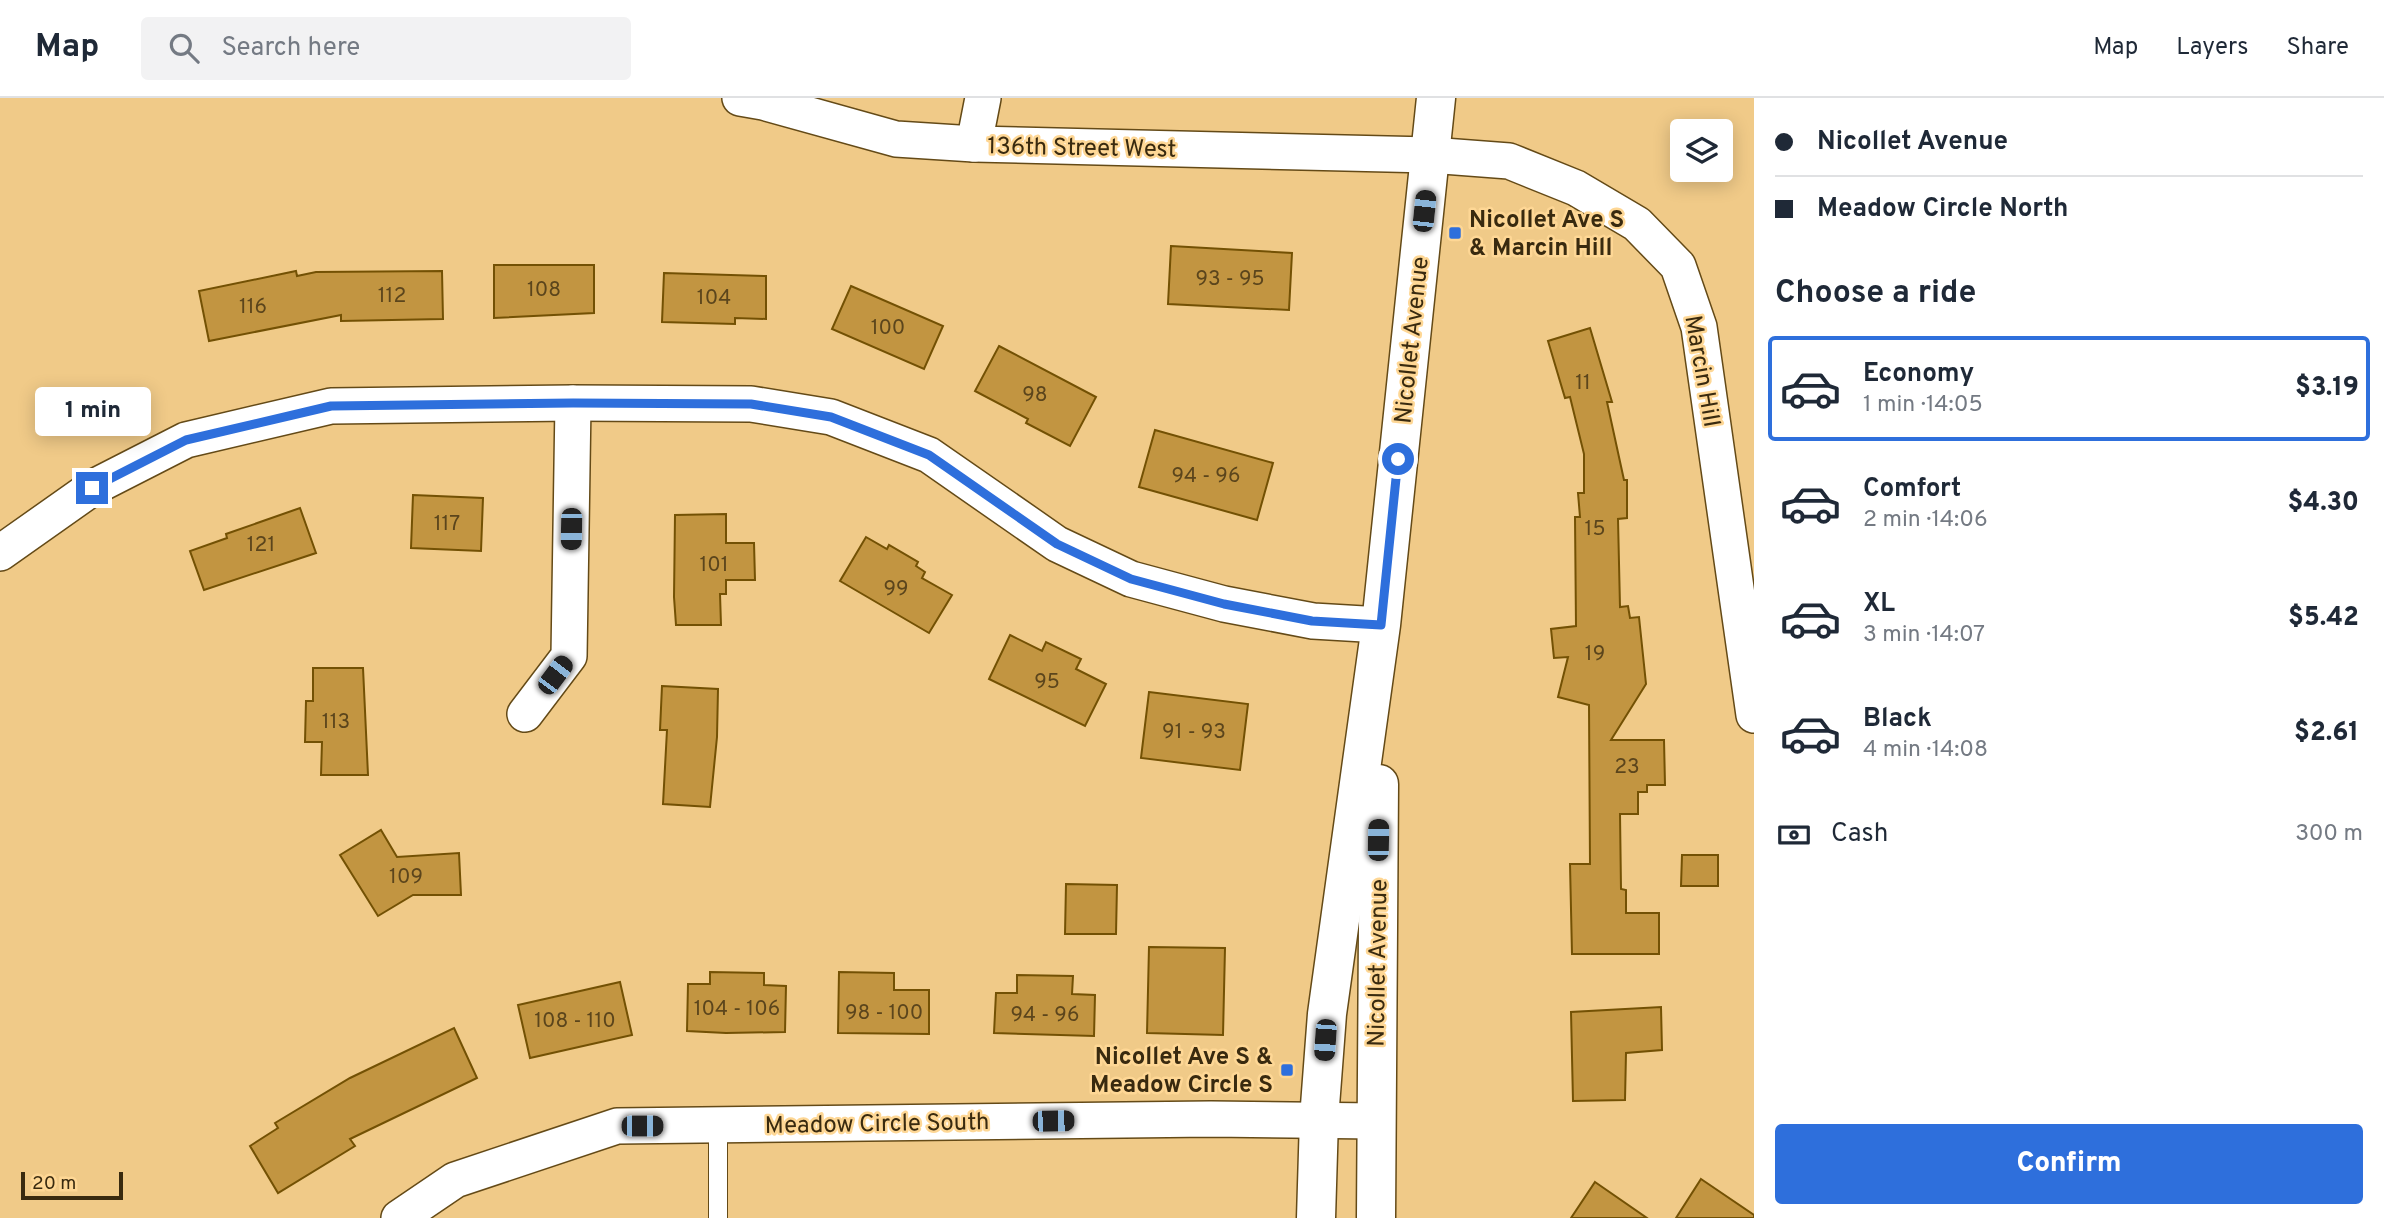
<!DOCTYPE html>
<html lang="en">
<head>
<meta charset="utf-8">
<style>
  :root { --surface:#fff; --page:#f2f2f3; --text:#1f2937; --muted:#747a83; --line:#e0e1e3; --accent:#2e6fdc }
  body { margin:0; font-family:Overpass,sans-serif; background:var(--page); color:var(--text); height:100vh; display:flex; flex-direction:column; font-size:26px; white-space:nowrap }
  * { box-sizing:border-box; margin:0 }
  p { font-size:23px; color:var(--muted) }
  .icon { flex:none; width:38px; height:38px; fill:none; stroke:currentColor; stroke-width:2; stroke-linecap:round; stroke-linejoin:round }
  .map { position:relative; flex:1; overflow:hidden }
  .sheet { display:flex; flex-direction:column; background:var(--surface); width:630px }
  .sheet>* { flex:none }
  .top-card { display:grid; align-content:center; height:154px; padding:0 21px; background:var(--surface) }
  .fabs { position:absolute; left:1670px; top:21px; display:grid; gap:14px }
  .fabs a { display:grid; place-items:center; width:63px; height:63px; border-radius:7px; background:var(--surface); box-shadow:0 4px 18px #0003; font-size:35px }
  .scale { position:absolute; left:21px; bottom:18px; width:102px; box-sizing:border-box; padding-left:7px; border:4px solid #392a0f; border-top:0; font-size:19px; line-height:24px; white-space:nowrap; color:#392a0f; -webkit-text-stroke:5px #fed795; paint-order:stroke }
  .end { position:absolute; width:32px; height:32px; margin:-16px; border:9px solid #2e6fdc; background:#fff; box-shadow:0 0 0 4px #fff }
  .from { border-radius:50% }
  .bubble { position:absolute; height:49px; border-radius:7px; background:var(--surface); box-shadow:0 4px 18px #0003; font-size:23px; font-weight:800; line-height:49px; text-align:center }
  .car { position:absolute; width:21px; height:42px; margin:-21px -10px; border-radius:9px; box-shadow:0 0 5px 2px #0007; background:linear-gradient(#222 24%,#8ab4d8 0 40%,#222 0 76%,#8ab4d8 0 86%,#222 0) }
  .top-card b { display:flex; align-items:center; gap:24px; height:66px; font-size:26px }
  .top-card b+b { border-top:2px solid var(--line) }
  .top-card i { width:18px; height:18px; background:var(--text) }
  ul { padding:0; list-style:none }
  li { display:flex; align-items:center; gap:21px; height:105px; margin:0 14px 10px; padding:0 7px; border:4px solid transparent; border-radius:7px }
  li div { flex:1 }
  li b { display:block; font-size:26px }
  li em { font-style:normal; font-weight:800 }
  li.active { border-color:var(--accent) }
  li>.icon { width:63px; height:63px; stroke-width:1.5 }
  h2 { padding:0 21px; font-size:32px; line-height:84px }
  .pay { display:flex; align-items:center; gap:18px; height:77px; padding:0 21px; font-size:26px }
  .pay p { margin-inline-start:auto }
  .cta { display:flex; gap:14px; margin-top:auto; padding:14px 21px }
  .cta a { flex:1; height:80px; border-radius:7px; background:var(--accent); color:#fff; font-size:28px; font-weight:800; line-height:80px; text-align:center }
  header { display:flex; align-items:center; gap:42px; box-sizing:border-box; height:98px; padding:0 35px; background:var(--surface); border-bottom:2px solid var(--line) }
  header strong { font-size:33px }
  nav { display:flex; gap:38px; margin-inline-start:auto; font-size:24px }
  .search { width:490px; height:63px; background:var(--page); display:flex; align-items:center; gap:18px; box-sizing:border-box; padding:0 24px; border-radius:7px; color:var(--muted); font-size:26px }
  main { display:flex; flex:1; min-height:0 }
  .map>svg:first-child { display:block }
  .building { fill:#c29541; stroke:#735104; stroke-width:2 }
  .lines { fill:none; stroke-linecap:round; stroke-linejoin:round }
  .lane-casing { stroke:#644a17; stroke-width:20 }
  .street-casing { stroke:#644a17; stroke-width:38 }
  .secondary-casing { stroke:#644a17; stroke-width:41 }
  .lane { stroke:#fff; stroke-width:18 }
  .street { stroke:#fff; stroke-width:35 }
  .secondary { stroke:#fff; stroke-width:38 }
  .route { stroke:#2e6fdc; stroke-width:9 }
  .poi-dot { fill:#2e6fdc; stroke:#fed795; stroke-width:2.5 }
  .labels { text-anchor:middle; stroke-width:5; stroke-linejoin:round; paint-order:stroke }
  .number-label { font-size:21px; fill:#5b451c }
  .street-label { font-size:24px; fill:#392a0f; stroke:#fed795 }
  .poi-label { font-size:24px; font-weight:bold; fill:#392a0f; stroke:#fed795; text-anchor:start }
</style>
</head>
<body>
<header>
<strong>Map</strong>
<div class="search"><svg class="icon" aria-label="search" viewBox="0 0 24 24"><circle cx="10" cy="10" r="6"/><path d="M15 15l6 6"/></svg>Search here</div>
<nav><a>Map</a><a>Layers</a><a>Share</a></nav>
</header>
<main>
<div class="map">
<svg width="1754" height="1120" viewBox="0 0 1754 1120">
  <rect width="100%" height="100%" fill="#f0ca88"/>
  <g class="building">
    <polygon points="1171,148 1292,155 1289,212 1168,206"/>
    <polygon points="494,167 594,167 594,215 494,220"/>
    <polygon points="296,173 297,178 316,174 442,173 443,221 341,223 341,217 209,243 199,193"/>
    <polygon points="664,175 766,178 766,221 735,220 735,226 662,224"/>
    <polygon points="851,188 943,228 924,271 832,231"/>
    <polygon points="1590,230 1612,304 1607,304 1624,382 1627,382 1627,420 1618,421 1620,509 1628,508 1630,520 1639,519 1646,586 1611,642 1664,642 1665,687 1647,687 1647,694 1638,694 1638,716 1620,716 1621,791 1626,792 1626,815 1659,815 1659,856 1572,856 1570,766 1590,766 1589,607 1558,599 1568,559 1554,560 1551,531 1576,528 1575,419 1580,419 1578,395 1584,395 1584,356 1570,299 1565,300 1548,243"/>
    <polygon points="999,248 1096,299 1070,348 1026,325 1028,321 975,293"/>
    <polygon points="1155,332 1273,365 1257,422 1139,389"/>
    <polygon points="413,397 483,400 481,453 411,450"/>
    <polygon points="300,410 316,455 204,492 190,453 227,440 226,436"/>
    <polygon points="726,416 726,445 754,445 755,482 726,482 726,496 720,496 721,527 676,527 674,499 675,417"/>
    <polygon points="866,439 887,451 889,447 918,464 916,468 925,474 922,480 952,497 929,535 840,483"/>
    <polygon points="1010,537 1042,553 1046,544 1081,561 1076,571 1106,586 1085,628 989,581"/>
    <polygon points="313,570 363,570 368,677 321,677 322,644 305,644 306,603 313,603"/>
    <polygon points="662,588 718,591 717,639 710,709 663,706 667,632 660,632"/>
    <polygon points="1149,594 1248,606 1240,672 1141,660"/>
    <polygon points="381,732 397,759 459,755 461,797 413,797 378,818 340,757"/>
    <polygon points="1682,757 1718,757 1718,788 1681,788"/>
    <polygon points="1066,786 1117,787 1116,836 1065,836"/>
    <polygon points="1149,849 1225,850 1223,937 1147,935"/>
    <polygon points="710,874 764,875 764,887 786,888 785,934 726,935 687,933 688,886 710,886"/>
    <polygon points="839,874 894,875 894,892 929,892 929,936 838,935"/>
    <polygon points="1017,877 1073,878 1072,896 1095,897 1094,938 994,935 996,895 1017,895"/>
    <polygon points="620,884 632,937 530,960 518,907"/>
    <polygon points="1661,909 1662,952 1626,955 1625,1002 1573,1003 1571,914"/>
    <polygon points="454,930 477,980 350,1041 355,1048 278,1095 250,1048 278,1030 275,1025 350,980"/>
    <polygon points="1701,1081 1754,1117 1754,1120 1676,1120"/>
    <polygon points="1595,1084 1647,1120 1571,1120"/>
  </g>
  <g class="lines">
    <g class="lane-casing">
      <polyline id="lane" points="718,1120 718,1027"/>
    </g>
    <g class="street-casing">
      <g id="street">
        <polyline points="740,0 763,4 896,41 974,46 1430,57 1509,63 1576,90 1637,126 1678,168 1699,229 1754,617"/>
        <polyline points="974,46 983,0"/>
        <polyline points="0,455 92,390 186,342 331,308 573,305 751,306 831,319 929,357 1057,446 1131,481 1224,506 1313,523 1381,527"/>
        <polyline points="525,616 569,558 573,305"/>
        <polyline points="399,1120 455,1082 617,1028 1211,1021 1376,1023"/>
      </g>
    </g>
    <g class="secondary-casing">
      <g id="secondary">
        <polyline points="1316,1120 1319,1021 1327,916 1381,527 1436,0"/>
        <polyline points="1376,1120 1379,686"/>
      </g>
    </g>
    <use href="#lane" class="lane"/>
    <use href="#street" class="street"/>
    <use href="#secondary" class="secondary"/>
  </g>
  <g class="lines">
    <polyline class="route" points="92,390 186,342 331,308 573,305 751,306 831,319 929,357 1057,446 1131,481 1224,506 1312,523 1381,527 1398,361"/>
  </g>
  <g class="poi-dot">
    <rect x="1448" y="128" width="14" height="14" rx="3.5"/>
    <rect x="1280" y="965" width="14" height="14" rx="3.5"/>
  </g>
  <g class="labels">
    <g class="number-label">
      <text x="1230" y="187">93 - 95</text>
      <text x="544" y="198">108</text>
      <text x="392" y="204">112</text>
      <text x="714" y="206">104</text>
      <text x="253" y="215">116</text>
      <text x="888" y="236">100</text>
      <text x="1583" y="291">11</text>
      <text x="1035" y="303">98</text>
      <text x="1206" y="384">94 - 96</text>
      <text x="447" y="432">117</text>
      <text x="1595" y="437">15</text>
      <text x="261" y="453">121</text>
      <text x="714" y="473">101</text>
      <text x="896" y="497">99</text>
      <text x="1595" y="562">19</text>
      <text x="1047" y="590">95</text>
      <text x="336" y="630">113</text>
      <text x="1194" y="640">91 - 93</text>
      <text x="1627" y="675">23</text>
      <text x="406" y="785">109</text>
      <text x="737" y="917">104 - 106</text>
      <text x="884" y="921">98 - 100</text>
      <text x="1045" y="923">94 - 96</text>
      <text x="575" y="929">108 - 110</text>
    </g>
    <g class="street-label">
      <text transform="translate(1082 49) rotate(1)" y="8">136th Street West</text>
      <text transform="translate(1411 242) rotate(-84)" y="8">Nicollet Avenue</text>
      <text transform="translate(1703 273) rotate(80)" y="8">Marcin Hill</text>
      <text transform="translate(1377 865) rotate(-89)" y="8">Nicollet Avenue</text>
      <text transform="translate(877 1025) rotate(-1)" y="8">Meadow Circle South</text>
    </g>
    <g class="poi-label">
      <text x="1469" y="129">Nicollet Ave S<tspan x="1469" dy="28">&amp; Marcin Hill</tspan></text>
      <text x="1273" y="966" text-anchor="end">Nicollet Ave S &amp;<tspan x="1273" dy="28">Meadow Circle S</tspan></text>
    </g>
  </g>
</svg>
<div class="fabs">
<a><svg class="icon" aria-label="layers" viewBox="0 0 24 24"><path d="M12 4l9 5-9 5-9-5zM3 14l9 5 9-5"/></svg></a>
</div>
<div class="scale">20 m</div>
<i class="end from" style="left:1398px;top:361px"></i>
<i class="end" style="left:92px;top:390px"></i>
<div class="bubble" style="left:35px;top:289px;width:116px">1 min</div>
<i class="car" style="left:1424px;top:113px;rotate:6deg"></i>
<i class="car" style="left:571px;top:431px;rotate:181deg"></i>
<i class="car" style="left:555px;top:577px;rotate:37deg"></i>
<i class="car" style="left:1378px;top:742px;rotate:1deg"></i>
<i class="car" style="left:1325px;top:942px;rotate:184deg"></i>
<i class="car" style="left:1053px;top:1023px;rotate:89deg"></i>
<i class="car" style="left:642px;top:1028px;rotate:90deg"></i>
</div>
<section class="sheet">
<div class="top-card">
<b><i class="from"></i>Nicollet Avenue</b>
<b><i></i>Meadow Circle North</b>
</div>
<h2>Choose a ride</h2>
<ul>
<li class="active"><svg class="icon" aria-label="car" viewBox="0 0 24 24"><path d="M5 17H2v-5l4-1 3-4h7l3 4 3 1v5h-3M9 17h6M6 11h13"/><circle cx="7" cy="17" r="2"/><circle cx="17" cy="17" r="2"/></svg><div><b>Economy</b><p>1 min · 14:05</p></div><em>$3.19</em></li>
<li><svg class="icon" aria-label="car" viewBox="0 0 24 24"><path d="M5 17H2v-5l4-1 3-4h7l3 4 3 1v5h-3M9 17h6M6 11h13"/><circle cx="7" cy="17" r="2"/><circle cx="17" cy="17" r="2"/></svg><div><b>Comfort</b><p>2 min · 14:06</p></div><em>$4.30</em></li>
<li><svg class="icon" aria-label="car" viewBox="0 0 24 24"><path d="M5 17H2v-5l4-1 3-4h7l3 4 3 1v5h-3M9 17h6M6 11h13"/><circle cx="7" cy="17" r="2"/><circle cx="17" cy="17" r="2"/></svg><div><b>XL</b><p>3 min · 14:07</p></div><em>$5.42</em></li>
<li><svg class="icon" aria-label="car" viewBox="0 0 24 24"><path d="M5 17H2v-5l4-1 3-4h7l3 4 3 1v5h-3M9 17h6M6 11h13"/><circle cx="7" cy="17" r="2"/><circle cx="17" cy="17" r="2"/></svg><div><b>Black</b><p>4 min · 14:08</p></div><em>$2.61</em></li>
</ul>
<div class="pay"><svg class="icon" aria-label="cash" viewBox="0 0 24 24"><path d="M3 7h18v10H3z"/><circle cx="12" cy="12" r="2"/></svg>Cash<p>300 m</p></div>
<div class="cta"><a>Confirm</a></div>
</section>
</main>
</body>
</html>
